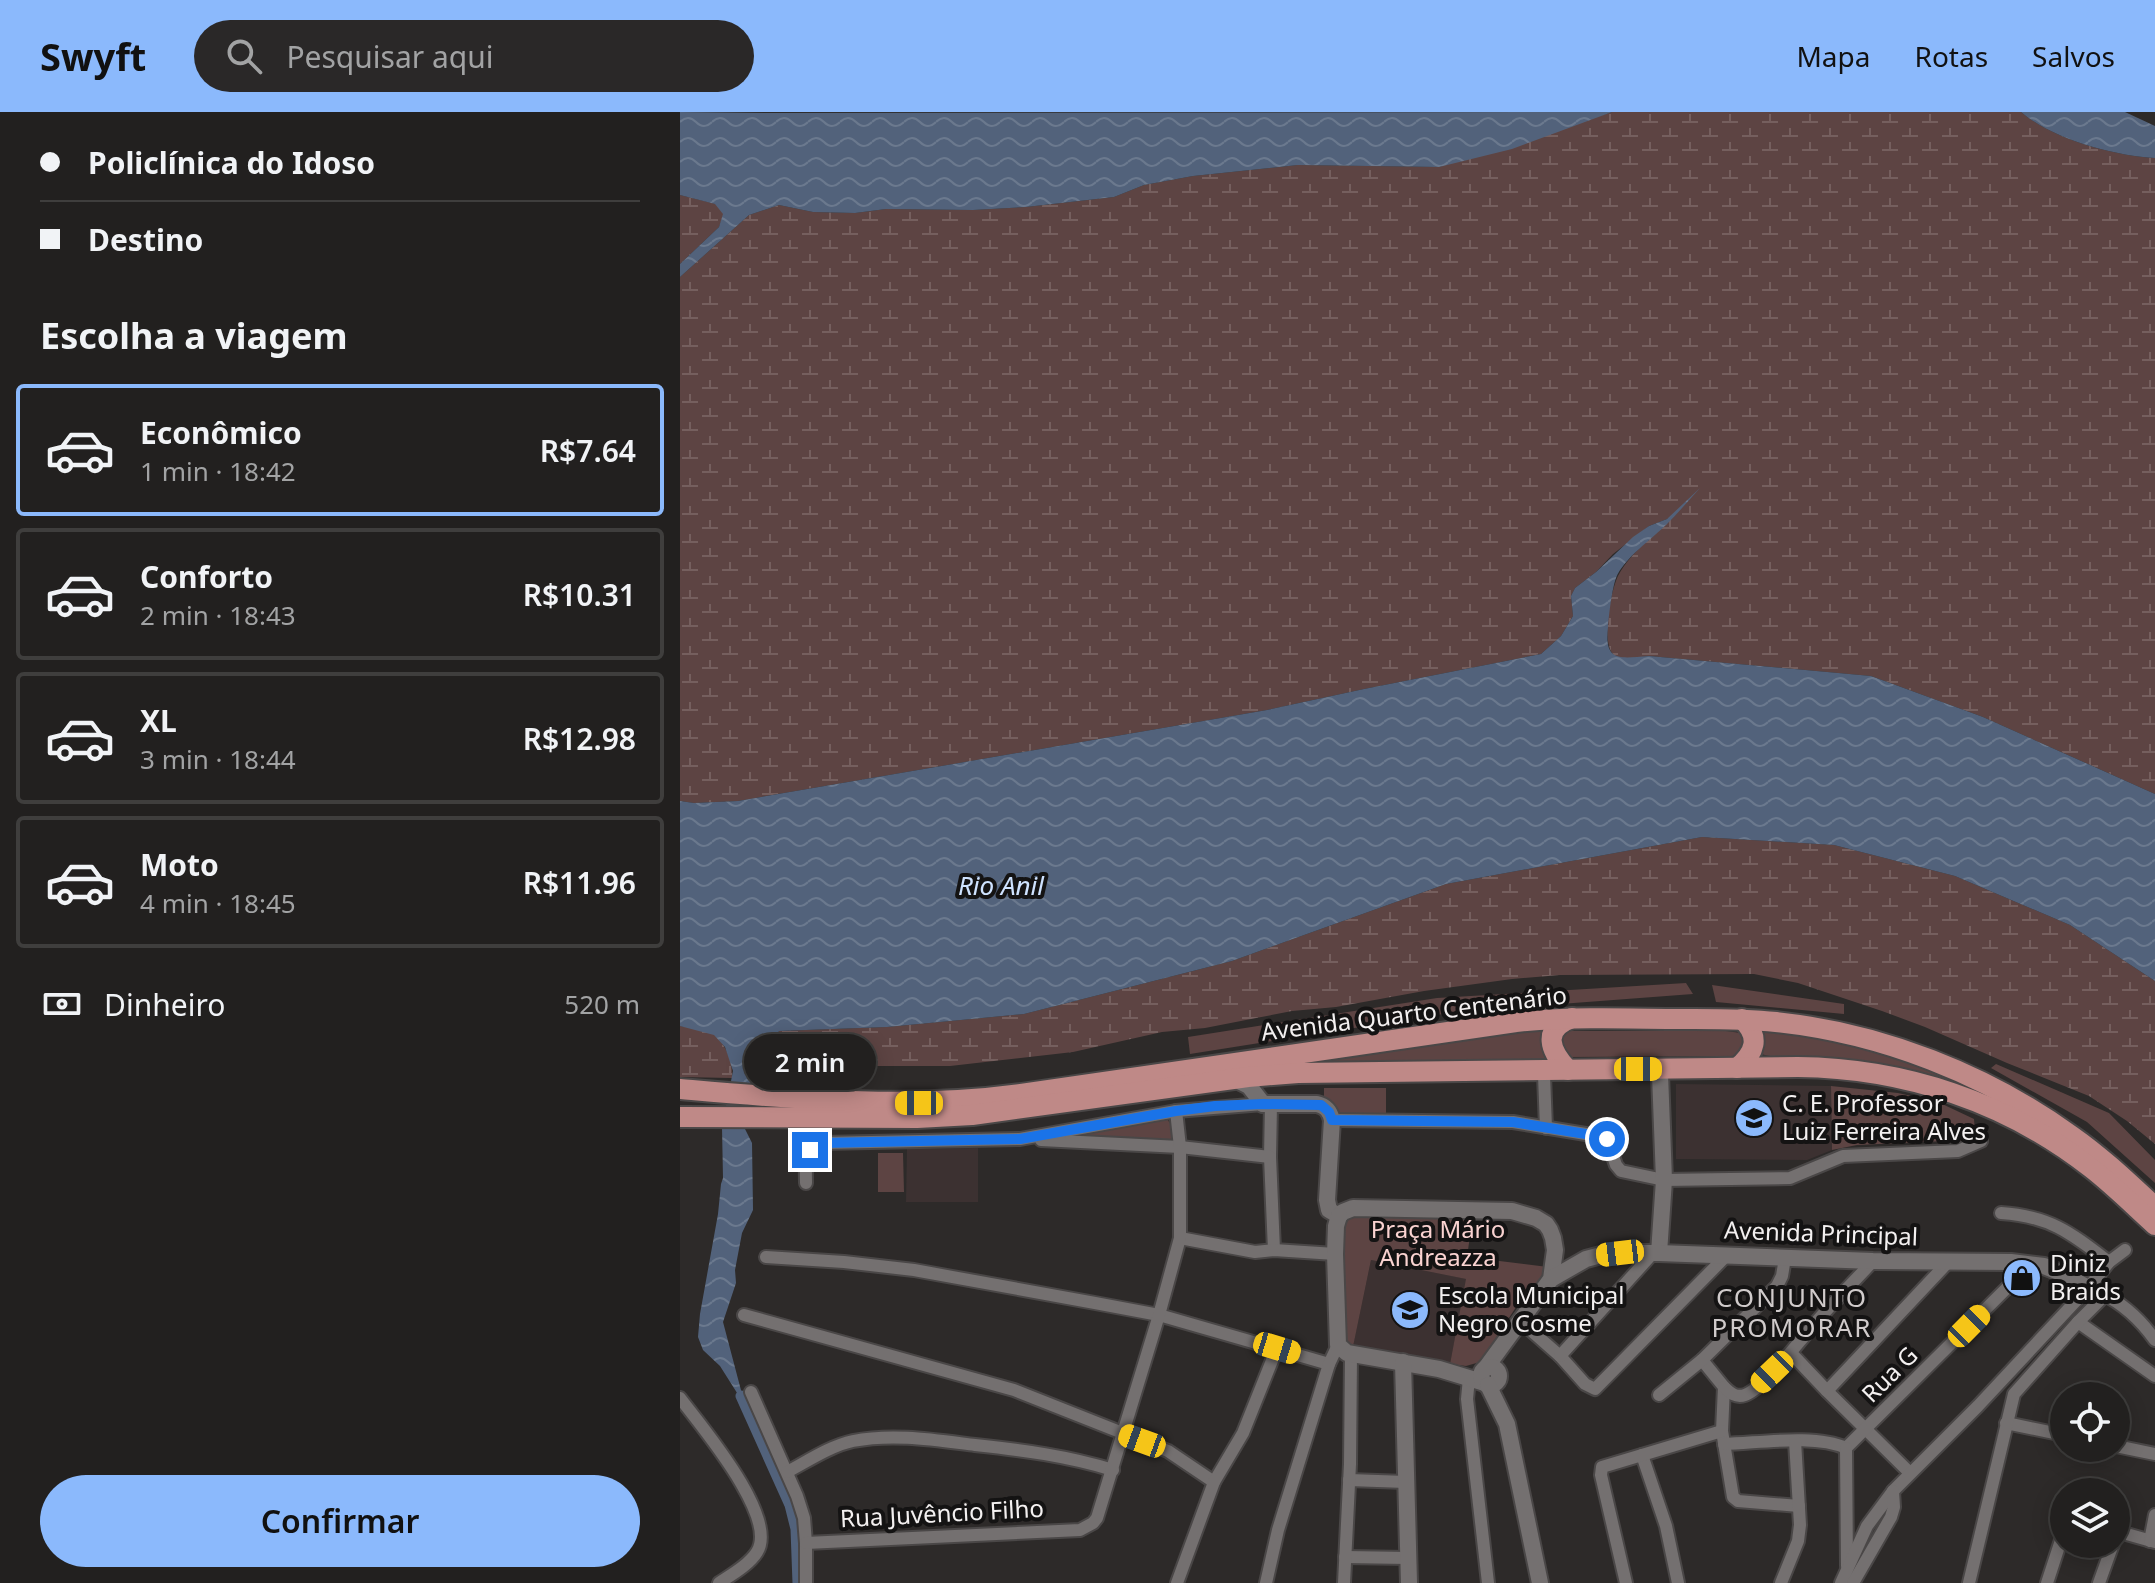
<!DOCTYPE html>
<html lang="pt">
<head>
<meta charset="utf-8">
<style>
  :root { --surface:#22201f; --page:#2a2828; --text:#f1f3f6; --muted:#a2a3a4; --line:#3f3e3d; --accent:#8bb9fc }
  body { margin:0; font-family:"Noto Sans",sans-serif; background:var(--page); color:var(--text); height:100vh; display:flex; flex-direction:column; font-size:30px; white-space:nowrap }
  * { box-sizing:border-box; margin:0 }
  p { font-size:26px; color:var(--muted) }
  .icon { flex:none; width:44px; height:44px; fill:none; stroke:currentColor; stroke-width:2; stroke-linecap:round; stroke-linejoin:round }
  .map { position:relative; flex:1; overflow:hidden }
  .side { display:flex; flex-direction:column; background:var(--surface); width:680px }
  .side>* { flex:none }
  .guide { display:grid; align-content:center; height:176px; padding:0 40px; background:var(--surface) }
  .buttons { position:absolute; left:1370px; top:1270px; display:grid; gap:16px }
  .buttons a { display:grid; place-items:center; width:80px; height:80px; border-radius:50%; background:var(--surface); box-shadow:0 4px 20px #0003,0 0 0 2px var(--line); font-size:40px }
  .end { position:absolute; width:36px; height:36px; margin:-18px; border:10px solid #1a73e8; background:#fff; box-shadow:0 0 0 4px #fff }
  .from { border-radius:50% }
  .bubble { position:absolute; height:56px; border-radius:28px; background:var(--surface); box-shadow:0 4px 20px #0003,0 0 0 2px var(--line); font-size:26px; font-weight:600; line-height:56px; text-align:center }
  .car { position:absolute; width:24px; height:48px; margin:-24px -12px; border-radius:10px; box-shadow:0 0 6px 2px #0007; background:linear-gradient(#f5c518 24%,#345 0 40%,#f5c518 0 76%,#345 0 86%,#f5c518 0) }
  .guide b { display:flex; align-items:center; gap:28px; height:76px; font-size:30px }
  .guide b+b { border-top:2px solid var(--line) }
  .guide i { width:20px; height:20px; background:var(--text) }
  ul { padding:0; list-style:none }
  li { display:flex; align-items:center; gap:24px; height:132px; margin:0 16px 12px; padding:0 24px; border:4px solid var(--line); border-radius:8px }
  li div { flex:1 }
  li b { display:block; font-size:30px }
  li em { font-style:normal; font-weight:600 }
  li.on { border-color:var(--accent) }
  li>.icon { width:72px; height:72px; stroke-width:1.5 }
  h2 { padding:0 40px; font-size:36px; line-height:96px }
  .pay { display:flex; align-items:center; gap:20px; height:88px; padding:0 40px; font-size:30px }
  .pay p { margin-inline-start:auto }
  .cta { display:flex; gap:16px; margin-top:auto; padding:16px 40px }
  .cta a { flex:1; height:92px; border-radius:48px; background:var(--accent); color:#111; font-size:32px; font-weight:600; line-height:92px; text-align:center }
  header { display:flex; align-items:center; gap:48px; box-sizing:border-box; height:112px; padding:0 40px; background:var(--accent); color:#111 }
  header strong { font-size:38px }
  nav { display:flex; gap:44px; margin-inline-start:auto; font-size:28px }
  .search { width:560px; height:72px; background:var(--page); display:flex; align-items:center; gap:20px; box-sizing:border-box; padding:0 28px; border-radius:44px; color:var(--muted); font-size:30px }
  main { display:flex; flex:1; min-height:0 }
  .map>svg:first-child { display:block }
  .built { fill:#3c3131 }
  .green { fill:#5d4443 }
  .wetland { fill:url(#wetland-marsh) }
  .water { fill:url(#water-waves) }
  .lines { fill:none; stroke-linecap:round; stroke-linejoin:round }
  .canal { stroke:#52627b; stroke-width:11 }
  .minor-casing { stroke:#4a4747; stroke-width:16 }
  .tertiary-casing { stroke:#4a4747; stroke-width:20 }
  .primary-casing { stroke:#4a4747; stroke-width:24 }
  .minor { stroke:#747070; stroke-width:12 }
  .tertiary { stroke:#747070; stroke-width:16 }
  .primary { stroke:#bf8987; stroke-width:20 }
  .route { stroke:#1a73e8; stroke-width:10 }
  .labels { text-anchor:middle; stroke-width:8; stroke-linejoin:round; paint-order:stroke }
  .street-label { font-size:24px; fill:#f3f0f0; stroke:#141313 }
  .poi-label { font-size:24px; fill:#f3f0f0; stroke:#141313; text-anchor:start }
  .park-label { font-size:24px; fill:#fad3d1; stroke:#141313 }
  .water-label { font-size:26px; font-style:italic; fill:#cfe3ff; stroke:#141313 }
  .neighbourhood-label { font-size:26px; letter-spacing:2px; fill:#d0cbcb; stroke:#141313 }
</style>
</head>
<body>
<header>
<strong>Swyft</strong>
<div class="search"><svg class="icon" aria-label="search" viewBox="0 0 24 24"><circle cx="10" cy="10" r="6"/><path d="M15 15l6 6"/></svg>Pesquisar aqui</div>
<nav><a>Mapa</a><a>Rotas</a><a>Salvos</a></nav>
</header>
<main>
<section class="side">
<div class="guide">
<b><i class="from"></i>Policlínica do Idoso</b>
<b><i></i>Destino</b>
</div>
<h2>Escolha a viagem</h2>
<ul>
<li class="on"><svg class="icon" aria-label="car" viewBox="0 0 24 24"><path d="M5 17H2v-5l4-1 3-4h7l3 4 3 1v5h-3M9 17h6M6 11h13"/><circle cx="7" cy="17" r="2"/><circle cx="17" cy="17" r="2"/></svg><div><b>Econômico</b><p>1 min · 18:42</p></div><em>R$7.64</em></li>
<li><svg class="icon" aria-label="car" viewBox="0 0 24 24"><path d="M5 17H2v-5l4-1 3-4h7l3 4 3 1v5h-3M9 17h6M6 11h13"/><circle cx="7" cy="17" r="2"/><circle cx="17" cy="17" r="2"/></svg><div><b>Conforto</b><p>2 min · 18:43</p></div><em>R$10.31</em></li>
<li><svg class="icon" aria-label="car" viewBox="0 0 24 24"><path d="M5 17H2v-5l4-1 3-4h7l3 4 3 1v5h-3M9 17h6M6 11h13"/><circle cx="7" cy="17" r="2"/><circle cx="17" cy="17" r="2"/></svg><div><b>XL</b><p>3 min · 18:44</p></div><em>R$12.98</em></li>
<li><svg class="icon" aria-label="car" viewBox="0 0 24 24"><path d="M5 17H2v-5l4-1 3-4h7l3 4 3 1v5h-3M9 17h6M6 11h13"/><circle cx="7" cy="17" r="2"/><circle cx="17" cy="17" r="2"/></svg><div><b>Moto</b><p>4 min · 18:45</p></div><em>R$11.96</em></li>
</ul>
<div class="pay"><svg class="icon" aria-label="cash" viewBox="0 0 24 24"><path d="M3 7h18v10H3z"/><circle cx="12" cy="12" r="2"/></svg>Dinheiro<p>520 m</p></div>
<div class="cta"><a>Confirmar</a></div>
</section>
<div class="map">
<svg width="1475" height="1471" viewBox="0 0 1475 1471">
  <defs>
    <pattern id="wetland-marsh" width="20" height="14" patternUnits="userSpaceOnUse" patternTransform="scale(2)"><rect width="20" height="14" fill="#5d4443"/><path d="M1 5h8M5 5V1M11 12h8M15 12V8" fill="none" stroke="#755f5e"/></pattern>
    <pattern id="water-waves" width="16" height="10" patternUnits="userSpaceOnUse" patternTransform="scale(2)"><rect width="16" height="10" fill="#52627b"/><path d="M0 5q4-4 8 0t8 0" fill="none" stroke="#6b798e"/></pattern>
  </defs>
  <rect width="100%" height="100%" fill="#2d2a29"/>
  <g class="built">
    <polygon points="996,972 1151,974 1152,1038 1127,1048 996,1047"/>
    <polygon points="298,1036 298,1090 226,1090 227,1037"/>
    <polygon points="691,1148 787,1167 770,1252 673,1234"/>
  </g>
  <g class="green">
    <polygon points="1006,871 1013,882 776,900 510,942 508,925 757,886"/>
    <polygon points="1032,873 1164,892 1164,902 1036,890"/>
    <polygon points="867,915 865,948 609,955 612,949"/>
    <path d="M1076 917C1129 921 1183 932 1233 950 1258 959 1282 971 1307 981L1304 986 1080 942Z"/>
    <polygon points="888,919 1046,919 1061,921 1067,927 1057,944 888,945 876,929 882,922"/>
    <polygon points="1316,952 1429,1001 1475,1048 1475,1071 1407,1010 1311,956"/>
    <polygon points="1151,974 1218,981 1258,990 1294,1007 1295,1020 1288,1028 1177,1033 1152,1038"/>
    <polygon points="644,976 706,976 706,1003 660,1002 653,993 644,989"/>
    <polygon points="486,1005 491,1013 493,1030 381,1024"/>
    <polygon points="198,1041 223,1041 224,1080 198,1080"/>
    <polygon points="793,1103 787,1145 868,1155 862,1166 844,1183 800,1250 786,1254 770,1252 786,1167 691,1148 674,1230 673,1234 665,1231 662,1111 670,1104"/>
  </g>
  <g class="wetland">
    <path d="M932 0H1341C1372 27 1434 44 1475 46V682L1303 605 1191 564 969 544C960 545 947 548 938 546 918 539 931 478 938 464 951 439 979 420 998 400L987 407 969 414 933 442 916 460 895 476 891 484 893 504 881 524 861 542 684 577 587 598 58 689 14 691 0 689V165L69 103 99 93 133 100 175 101 206 97 293 98 346 95 434 85 464 73 513 64 618 53 759 55Z"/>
    <polygon points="0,83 36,92 44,102 39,115 0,152"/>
    <polygon points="1022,725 1154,733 1275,764 1390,813 1475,869 1475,1032 1447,1009 1409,984 1327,951 1245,915 1202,899 1118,871 1074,862 880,863 832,867 744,879 656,895 612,899 525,916 482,920 393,940 270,954 180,954 88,959 88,932 95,926 99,919 207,915 344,902 552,849 766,772"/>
    <path d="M0 914C10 915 25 917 34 922 45 930 54 953 52 966L0 965Z"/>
  </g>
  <g class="water">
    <polygon points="0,0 84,1 932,0 832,37 759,55 618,53 513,64 464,73 434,85 346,95 293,98 206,97 175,101 133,100 99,93 69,103 0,165 0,152 39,115 43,102 35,92 0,83"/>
    <path d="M1341 0H1445L1475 14V46C1434 44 1372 27 1341 0Z"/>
    <path d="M1020 376C1009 388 998 401 987 412 972 427 944 446 936 466 932 477 929 502 928 515 924 551 940 546 969 544L1191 564 1303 605 1475 682V869L1390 813 1275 764 1154 733 1022 725 766 772 552 849 344 902 207 915 99 919 95 926 88 932V959L68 983 63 992 62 1011 72 1031 73 1098 62 1121 55 1158 56 1171 43 1210 62 1282 59 1284 40 1254 23 1238 18 1225 20 1202 38 1102 41 1072 43 1066 42 1015 53 959 45 935 34 923 0 914V689L14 691 58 689 587 598 684 577 861 542 881 524 893 504 891 484 895 476 916 460 953 425 969 414 987 407Z"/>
  </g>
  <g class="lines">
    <polyline class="canal" points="61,1284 110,1393 116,1417 118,1471"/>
    <g class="minor-casing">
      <g id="minor">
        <polyline points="591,992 590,1045 594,1138"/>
        <polyline points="652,1008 833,1010 924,1025 928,1030 936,1053 941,1059 984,1068 1110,1066 1163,1044 1278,1039 1301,1029"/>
        <polyline points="866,1016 864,963 867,958"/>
        <polyline points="361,1028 500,1035 590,1045"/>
        <path d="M126 1071C126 1054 123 1038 142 1031L340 1027 496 999 583 992"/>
        <path d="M1321 1101C1370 1104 1391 1121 1429 1150"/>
        <polyline points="500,1126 575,1140 594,1138 655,1142"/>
        <polyline points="86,1145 164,1150 234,1158 415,1191 479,1203 649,1252"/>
        <path d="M1421 1181C1444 1192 1460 1207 1475 1228"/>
        <polyline points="64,1203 334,1278 488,1339 534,1370"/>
        <polyline points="839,1208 880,1244 905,1272 915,1277 1046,1144"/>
        <polyline points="1398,1210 1475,1264"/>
        <polyline points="1111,1241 1147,1279 1230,1361"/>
        <polyline points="880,1244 973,1141"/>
        <polyline points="1022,1248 1044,1275 1042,1319 1053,1385 1058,1389 1119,1394"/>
        <polyline points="789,1266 787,1287 808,1471"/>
        <path d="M1044 1275C1050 1281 1056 1286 1065 1283 1082 1277 1114 1236 1126 1222 1147 1196 1171 1173 1193 1149"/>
        <polyline points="1147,1279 1270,1148"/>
        <polyline points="71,1280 117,1384 124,1406 126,1431 126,1471"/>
        <polyline points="979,1283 1022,1248 1097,1174 1102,1164 1105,1146"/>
        <path d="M0 1286C21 1314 99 1405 77 1440 69 1453 51 1463 39 1471"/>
        <polyline points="1326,1311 1384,1323"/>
        <path d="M1044 1332C1080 1331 1135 1322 1166 1336"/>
        <polyline points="1436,1334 1475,1342"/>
        <polyline points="1166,1336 1351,1152"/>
        <polyline points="1166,1336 1167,1454"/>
        <polyline points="962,1343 986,1414 998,1471"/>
        <path d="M107 1360C128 1349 150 1334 173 1329 213 1321 255 1328 295 1333 342 1338 388 1344 433 1358"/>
        <polyline points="669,1368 726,1370"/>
        <polyline points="1436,1419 1475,1430"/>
        <polyline points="1470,1429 1475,1403"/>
        <polyline points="126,1431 400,1418 413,1411 417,1406 479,1203 500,1126 500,1035 496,999"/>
        <polyline points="665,1445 728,1446"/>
        <polyline points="497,1471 534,1370 563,1321 597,1236"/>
        <polyline points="586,1471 598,1418 649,1252 658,1233"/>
        <polyline points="664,1471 670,1352 671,1242"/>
        <polyline points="946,1471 921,1363 922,1355 1042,1319"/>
        <polyline points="1101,1471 1118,1429 1120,1413 1115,1329"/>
        <polyline points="1161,1471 1187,1414 1213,1379 1298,1294 1408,1176 1429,1150 1445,1138"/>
        <polyline points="1173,1471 1211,1405 1214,1395 1213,1379"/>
        <polyline points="1289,1471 1334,1282 1398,1210 1425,1183"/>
        <polyline points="1367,1471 1384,1419"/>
        <polyline points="1419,1471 1433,1432"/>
      </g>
    </g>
    <g class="tertiary-casing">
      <g id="tertiary">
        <polyline points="555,967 569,974 583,992"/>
        <path d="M583 992H637C646 994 650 999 652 1008L647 1088 649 1098 659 1104"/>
        <polyline points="659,1104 663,1100 673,1096 832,1099 856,1106 866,1112 870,1118 873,1126 875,1138 871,1167 805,1257"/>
        <polyline points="659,1104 656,1114 655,1142 658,1233 667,1241 759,1257 805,1271"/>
        <polyline points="979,1141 984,1068 980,962 982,957"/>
        <polyline points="871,1167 906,1147 921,1143 940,1141 979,1141 1193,1149 1331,1150 1364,1154 1379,1160 1410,1177"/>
        <polyline points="723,1250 729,1471"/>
        <circle cx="810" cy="1264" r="9"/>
        <polyline points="808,1273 827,1312 860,1471"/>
      </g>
    </g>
    <g class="primary-casing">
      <g id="primary">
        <path d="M1057 956C1075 941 1081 925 1062 907"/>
        <path d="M888 958C870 939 861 917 892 906"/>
        <path d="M0 977C116 987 232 998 348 981L836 910C886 905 936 906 987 907 1023 907 1060 906 1096 910 1201 921 1306 962 1392 1024 1422 1045 1448 1070 1475 1095"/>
        <path d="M0 1005 237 1006 292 1003 568 965 618 961 1118 955C1224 956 1327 990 1411 1056 1433 1073 1454 1094 1475 1113"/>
      </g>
    </g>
    <use href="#minor" class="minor"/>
    <use href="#tertiary" class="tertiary"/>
    <use href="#primary" class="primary"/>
  </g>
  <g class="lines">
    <polyline class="route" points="130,1038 142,1031 340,1027 496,999 535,994 583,992 641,993 649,1000 652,1008 833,1010 924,1025 927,1027"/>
  </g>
  <defs>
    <g id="school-disc" transform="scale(2)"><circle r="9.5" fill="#8bb9fc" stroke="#141313"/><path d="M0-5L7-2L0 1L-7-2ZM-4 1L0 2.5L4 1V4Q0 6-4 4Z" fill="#111"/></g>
    <g id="shop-disc" transform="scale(2)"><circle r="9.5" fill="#8bb9fc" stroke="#141313"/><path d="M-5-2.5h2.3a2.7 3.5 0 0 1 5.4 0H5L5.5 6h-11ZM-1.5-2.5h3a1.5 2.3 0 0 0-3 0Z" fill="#111"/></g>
  </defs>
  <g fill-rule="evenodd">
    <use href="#school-disc" x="1074" y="1006"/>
    <use href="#shop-disc" x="1342" y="1166"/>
    <use href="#school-disc" x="730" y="1198"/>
  </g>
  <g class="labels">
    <g class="street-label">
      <text transform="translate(734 902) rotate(-7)" y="8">Avenida Quarto Centenário</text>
      <text transform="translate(1141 1122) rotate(2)" y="8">Avenida Principal</text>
      <text transform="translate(1210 1263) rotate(-45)" y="8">Rua G</text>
      <text transform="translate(262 1402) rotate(-3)" y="8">Rua Juvêncio Filho</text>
    </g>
    <g class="poi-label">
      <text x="1102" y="1000">C. E. Professor<tspan x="1102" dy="28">Luiz Ferreira Alves</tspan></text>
      <text x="1370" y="1160">Diniz<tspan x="1370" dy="28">Braids</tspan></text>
      <text x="758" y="1192">Escola Municipal<tspan x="758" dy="28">Negro Cosme</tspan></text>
    </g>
    <g class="park-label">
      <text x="758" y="1126">Praça Mário<tspan x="758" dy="28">Andreazza</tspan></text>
    </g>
    <g class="water-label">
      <text x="321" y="783">Rio Anil</text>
    </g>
    <g class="neighbourhood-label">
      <text x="1112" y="1195">CONJUNTO<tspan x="1112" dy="30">PROMORAR</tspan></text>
    </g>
  </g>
</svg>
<div class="buttons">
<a><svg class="icon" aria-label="locate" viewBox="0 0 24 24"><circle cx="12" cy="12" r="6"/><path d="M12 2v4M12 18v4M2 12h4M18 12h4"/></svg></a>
<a><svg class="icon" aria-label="layers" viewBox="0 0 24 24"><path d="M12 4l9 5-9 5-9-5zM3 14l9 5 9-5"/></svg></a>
</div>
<i class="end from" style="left:927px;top:1027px"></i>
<i class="end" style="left:130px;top:1038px"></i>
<div class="bubble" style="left:64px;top:922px;width:132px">2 min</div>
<i class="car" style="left:958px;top:957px;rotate:90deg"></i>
<i class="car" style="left:239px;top:991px;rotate:270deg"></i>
<i class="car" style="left:940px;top:1141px;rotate:263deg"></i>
<i class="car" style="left:1289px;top:1214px;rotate:45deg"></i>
<i class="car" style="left:597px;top:1236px;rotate:107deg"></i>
<i class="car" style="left:1092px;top:1260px;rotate:226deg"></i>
<i class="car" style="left:462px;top:1329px;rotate:290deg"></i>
</div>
</main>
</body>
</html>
